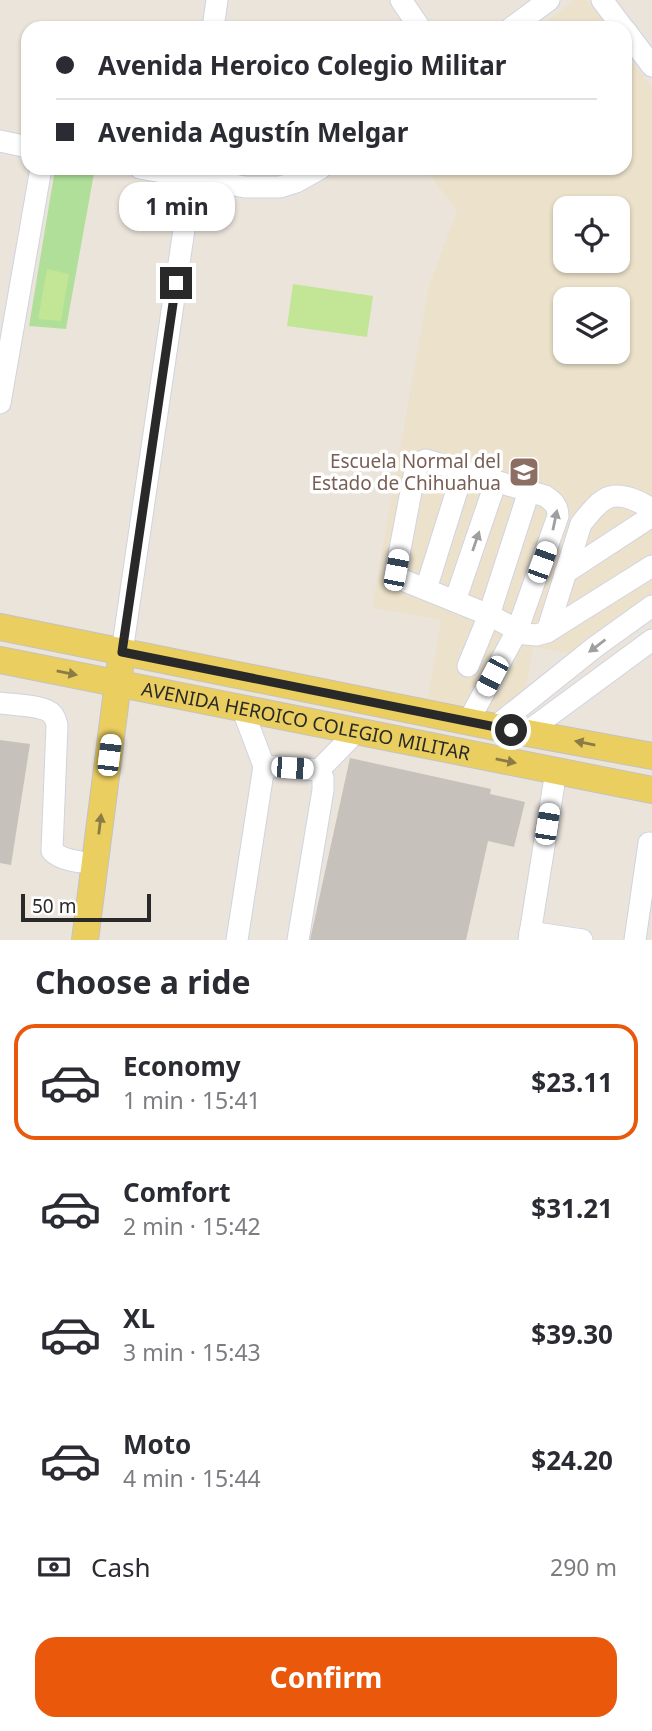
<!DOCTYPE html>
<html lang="en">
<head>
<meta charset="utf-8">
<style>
  :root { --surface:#fff; --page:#f2f2f3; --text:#2b2b33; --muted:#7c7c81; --line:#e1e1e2; --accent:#ea580c }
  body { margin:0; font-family:"Noto Sans",sans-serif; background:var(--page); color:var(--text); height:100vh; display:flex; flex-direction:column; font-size:26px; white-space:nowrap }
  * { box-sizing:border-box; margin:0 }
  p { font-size:23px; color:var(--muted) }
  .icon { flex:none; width:38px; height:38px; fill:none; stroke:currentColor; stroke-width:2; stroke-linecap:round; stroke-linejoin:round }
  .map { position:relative; height:940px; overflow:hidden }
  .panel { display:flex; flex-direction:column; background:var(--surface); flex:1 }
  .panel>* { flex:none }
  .banner { position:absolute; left:21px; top:21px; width:611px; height:154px; border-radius:21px; box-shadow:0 2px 5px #0004; display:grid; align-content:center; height:154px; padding:0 35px; background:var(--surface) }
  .tools { position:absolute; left:553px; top:196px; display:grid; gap:14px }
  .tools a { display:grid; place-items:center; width:77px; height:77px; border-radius:14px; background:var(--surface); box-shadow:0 2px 5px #0004; font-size:35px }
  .scale { position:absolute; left:21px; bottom:18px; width:130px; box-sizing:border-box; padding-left:7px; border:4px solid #292929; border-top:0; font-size:19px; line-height:24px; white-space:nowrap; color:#292929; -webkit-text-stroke:5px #fff; paint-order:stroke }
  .end { position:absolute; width:32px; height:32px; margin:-16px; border:9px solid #292929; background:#fff; box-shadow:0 0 0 4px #fff }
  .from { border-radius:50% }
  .bubble { position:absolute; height:49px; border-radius:21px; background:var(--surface); box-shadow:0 2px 5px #0004; font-size:23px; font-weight:700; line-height:49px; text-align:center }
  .car { position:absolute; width:21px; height:42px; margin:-21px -10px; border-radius:9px; box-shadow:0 0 5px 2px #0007; background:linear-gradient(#fff 24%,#345 0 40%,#fff 0 76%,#345 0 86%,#fff 0) }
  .banner b { display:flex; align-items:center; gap:24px; height:66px; font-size:26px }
  .banner b+b { border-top:2px solid var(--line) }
  .banner i { width:18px; height:18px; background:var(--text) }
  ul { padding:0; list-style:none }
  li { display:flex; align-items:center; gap:21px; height:116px; margin:0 14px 10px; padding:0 21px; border:4px solid transparent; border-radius:21px }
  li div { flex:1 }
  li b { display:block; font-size:26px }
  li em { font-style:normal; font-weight:700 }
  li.current { border-color:var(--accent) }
  li>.icon { width:63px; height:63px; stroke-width:1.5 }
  h2 { padding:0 35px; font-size:32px; line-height:84px }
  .pay { display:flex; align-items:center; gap:18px; height:77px; padding:0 35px; font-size:26px }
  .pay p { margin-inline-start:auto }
  .action { display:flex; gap:14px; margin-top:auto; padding:14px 35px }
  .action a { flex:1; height:80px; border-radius:21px; background:var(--accent); color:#fff; font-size:28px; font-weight:700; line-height:80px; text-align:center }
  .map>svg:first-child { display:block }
  .education { fill:#ece2cb; fill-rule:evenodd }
  .green { fill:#afdf99 }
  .pitch { fill:#c2e695 }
  .building { fill:#c6c1bb }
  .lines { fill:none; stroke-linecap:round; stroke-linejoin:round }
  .minor-casing { stroke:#d0d3e1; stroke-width:23 }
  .major-casing { stroke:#c3c3c3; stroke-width:28 }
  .minor { stroke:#fff; stroke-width:21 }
  .major { stroke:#eace60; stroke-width:26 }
  .oneway { fill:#9f9f9f }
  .oneway2 { fill:#8a7c44 }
  .route { stroke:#292929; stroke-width:9 }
  .labels { text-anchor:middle; stroke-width:7; stroke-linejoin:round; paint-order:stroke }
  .education-label { font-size:19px; fill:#785e54; stroke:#fff; text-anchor:end }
  .street-label { font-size:19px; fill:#292929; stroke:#fff }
</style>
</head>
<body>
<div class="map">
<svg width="652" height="940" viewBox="0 0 652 940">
  <rect width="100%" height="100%" fill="#ebe4db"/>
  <g class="education">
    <polygon points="575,0 587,0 608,28 537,28"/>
    <path d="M625 51 652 88V593L570 654 533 647 520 720 427 704 441 620 372 608 429 285 457 211 425 168H625ZM565 208H618V261H565ZM565 299H618V352H565Z"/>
  </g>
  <polygon class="green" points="55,169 94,173 66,329 29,326"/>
  <g class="pitch">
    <polygon points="47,269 69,274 61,321 38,319"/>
    <polygon points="293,284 373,296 367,337 287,326"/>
  </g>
  <g class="building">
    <polygon points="0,740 30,744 11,865 0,863"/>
    <polygon points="350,758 491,789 490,794 525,802 514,847 488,841 466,940 310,940"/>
  </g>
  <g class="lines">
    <g class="minor-casing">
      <g id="minor">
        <polyline points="401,0 420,28"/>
        <polyline points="602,0 623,28"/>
        <polyline points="213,28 217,0"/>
        <polyline points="511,28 549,0"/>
        <polyline points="625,30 652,66"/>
        <polyline points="0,141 28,147"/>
        <polyline points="140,168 245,187 280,187 296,182 321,168"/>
        <polyline points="0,403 41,168"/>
        <polyline points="565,573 652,516"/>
        <polyline points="426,589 463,471"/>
        <polyline points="455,601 496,481"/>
        <path d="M547 632 581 524C588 515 599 500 610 497 623 493 642 502 652 510"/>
        <polyline points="122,652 193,168"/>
        <polyline points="468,666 489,615 529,491"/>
        <path d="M0 703C12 705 44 705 52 714 55 717 56 721 57 725L52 851C62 861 81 862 95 864"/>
        <polyline points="242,708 264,766"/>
        <path d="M468 722 517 631 558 516C558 506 554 502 545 496L426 460 419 463 414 476 396 570V575L405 581 489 615 525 634 536 635 547 632 652 566"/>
        <polyline points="495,727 595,647 652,606"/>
        <polyline points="527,732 652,640"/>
        <polyline points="319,770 357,731"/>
        <polyline points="530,932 582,940"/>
        <polyline points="237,940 264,766 319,770"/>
        <polyline points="298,940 323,790 323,778 319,770"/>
        <polyline points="529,940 556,771"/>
        <polyline points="635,940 649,843"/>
      </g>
    </g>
    <g class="major-casing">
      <g id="major">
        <polyline points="0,627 495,727 652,756"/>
        <path id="s1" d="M0 660 652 790"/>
        <polyline points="85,940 120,667"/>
      </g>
    </g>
    <use href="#minor" class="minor"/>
    <use href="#major" class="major"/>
  </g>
  <defs><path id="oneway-solid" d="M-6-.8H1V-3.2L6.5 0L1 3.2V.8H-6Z" transform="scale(1.75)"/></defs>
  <g class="oneway">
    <use href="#oneway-solid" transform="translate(555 520) rotate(-78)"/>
    <use href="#oneway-solid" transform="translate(476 541) rotate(-71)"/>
    <use href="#oneway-solid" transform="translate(597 646) rotate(143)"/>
  </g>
  <g class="oneway2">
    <use href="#oneway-solid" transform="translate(67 673) rotate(11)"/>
    <use href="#oneway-solid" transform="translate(585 743) rotate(-169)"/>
    <use href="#oneway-solid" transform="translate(506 761) rotate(11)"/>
    <use href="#oneway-solid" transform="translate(100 824) rotate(-83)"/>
  </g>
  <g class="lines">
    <polyline class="route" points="176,283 122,652 511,730"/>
  </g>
  <defs>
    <g id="university-square" transform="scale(1.575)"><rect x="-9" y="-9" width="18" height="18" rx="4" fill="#8d6e63" stroke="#fff"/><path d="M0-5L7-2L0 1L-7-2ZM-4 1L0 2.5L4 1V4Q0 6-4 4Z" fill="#fff"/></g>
  </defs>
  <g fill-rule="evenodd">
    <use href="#university-square" x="524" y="472"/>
  </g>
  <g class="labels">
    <g class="education-label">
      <text x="501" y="468">Escuela Normal del<tspan x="501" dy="22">Estado de Chihuahua</tspan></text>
    </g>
    <g class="street-label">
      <text dy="7" stroke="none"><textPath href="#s1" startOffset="312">AVENIDA HEROICO COLEGIO MILITAR</textPath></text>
    </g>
  </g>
</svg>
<div class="tools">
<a><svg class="icon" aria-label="locate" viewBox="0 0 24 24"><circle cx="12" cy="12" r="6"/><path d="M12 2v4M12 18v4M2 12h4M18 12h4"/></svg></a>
<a><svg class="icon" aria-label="layers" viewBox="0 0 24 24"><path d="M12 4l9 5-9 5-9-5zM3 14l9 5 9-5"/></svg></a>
</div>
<div class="scale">50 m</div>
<i class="end from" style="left:511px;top:730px"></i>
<i class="end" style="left:176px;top:283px"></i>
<div class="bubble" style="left:119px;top:182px;width:116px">1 min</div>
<i class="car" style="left:542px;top:562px;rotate:20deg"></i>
<i class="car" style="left:396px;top:570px;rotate:11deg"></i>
<i class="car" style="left:492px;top:676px;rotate:208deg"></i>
<i class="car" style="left:109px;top:755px;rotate:7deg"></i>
<i class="car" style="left:292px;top:768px;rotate:94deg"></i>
<i class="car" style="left:547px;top:824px;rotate:9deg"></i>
<div class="banner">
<b><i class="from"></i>Avenida Heroico Colegio Militar</b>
<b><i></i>Avenida Agustín Melgar</b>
</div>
</div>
<section class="panel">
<h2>Choose a ride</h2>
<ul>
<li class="current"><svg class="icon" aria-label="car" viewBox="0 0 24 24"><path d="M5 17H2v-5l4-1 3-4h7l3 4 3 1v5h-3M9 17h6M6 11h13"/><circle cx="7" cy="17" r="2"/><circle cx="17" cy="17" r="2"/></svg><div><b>Economy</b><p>1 min · 15:41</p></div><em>$23.11</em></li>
<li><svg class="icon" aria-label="car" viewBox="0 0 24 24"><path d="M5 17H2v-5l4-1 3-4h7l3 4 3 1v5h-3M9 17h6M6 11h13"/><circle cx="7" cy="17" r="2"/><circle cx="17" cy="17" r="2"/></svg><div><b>Comfort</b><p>2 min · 15:42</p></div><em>$31.21</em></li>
<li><svg class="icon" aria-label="car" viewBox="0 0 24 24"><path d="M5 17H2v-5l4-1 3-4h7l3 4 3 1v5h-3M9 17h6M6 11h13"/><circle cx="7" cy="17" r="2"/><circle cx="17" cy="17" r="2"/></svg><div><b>XL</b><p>3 min · 15:43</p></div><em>$39.30</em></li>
<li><svg class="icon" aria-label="car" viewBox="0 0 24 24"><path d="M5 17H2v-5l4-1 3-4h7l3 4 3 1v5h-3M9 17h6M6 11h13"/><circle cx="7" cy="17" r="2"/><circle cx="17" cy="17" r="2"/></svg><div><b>Moto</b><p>4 min · 15:44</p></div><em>$24.20</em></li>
</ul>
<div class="pay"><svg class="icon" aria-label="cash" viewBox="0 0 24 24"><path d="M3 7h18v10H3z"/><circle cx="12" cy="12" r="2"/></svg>Cash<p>290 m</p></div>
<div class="action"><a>Confirm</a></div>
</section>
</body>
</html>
